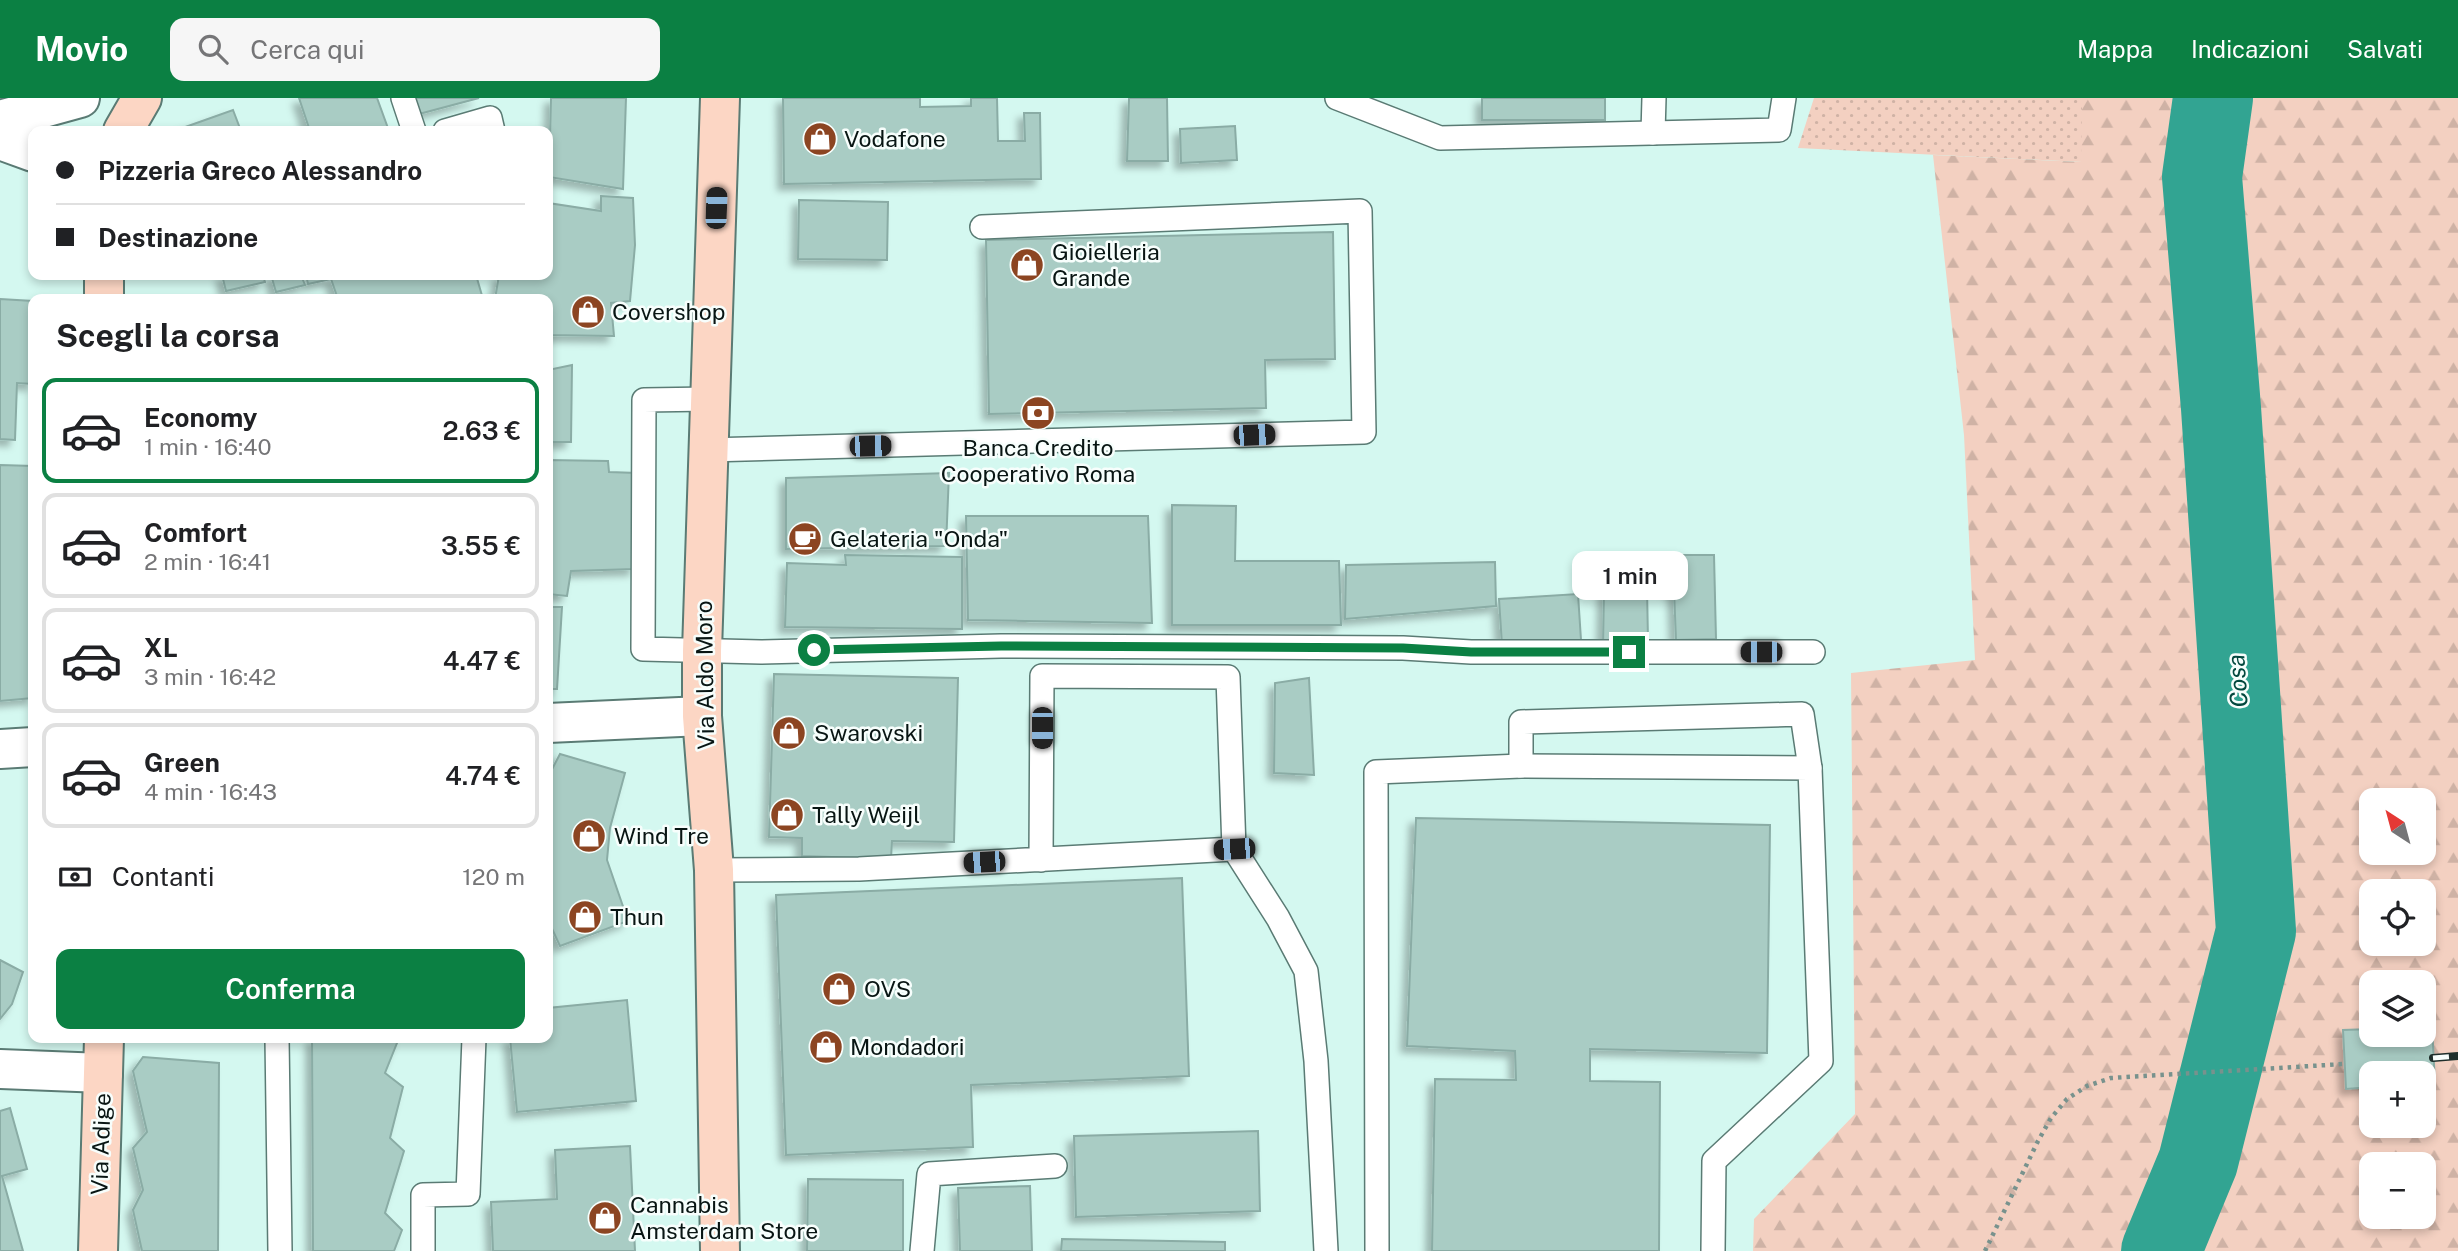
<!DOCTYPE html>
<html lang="it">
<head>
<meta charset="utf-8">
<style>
  :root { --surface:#fff; --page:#f6f6f6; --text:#202124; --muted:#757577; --line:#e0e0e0; --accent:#0b8043 }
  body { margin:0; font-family:"Public Sans",sans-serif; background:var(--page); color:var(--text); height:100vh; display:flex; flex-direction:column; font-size:26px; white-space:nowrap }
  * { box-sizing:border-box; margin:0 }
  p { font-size:23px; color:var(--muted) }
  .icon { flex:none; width:38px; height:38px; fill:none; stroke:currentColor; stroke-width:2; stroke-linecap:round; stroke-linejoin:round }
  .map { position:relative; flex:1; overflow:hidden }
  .drawer { position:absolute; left:28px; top:196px; width:525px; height:749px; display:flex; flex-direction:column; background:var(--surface); border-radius:14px; box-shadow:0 4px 10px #0003 }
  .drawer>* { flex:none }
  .top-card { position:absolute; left:28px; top:28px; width:525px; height:154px; border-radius:14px; box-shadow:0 4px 10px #0003; display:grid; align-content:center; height:154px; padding:0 28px; background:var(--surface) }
  .needle { width:46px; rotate:324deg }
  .tools { position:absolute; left:2359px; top:690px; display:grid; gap:14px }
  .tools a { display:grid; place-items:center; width:77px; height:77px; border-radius:14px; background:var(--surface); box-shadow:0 4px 10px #0003; font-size:35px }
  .end { position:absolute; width:32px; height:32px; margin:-16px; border:9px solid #0b8043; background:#fff; box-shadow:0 0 0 4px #fff }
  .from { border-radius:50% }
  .bubble { position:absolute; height:49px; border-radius:14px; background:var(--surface); box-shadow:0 4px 10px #0003; font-size:23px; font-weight:600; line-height:49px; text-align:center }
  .car { position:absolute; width:21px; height:42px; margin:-21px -10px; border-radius:9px; box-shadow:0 0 5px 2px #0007; background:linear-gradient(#222 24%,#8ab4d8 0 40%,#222 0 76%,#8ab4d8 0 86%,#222 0) }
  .top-card b { display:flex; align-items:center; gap:24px; height:66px; font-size:26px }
  .top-card b+b { border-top:2px solid var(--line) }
  .top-card i { width:18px; height:18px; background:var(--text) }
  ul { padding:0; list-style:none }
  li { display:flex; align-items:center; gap:21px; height:105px; margin:0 14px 10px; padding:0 14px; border:4px solid var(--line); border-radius:14px }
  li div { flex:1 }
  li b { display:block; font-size:26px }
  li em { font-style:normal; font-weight:600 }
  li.current { border-color:var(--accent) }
  li>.icon { width:63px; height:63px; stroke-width:1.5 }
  h2 { padding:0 28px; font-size:32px; line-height:84px }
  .pay { display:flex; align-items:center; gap:18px; height:77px; padding:0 28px; font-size:26px }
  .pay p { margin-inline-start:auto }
  .cta { display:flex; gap:14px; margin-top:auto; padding:14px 28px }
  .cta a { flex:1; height:80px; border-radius:14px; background:var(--accent); color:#fff; font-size:28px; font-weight:600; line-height:80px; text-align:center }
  header { display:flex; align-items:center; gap:42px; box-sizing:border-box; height:98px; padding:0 35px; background:var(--accent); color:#fff }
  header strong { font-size:33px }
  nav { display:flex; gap:38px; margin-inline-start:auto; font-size:24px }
  .search { width:490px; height:63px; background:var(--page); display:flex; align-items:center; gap:18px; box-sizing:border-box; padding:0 24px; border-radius:14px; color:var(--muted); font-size:26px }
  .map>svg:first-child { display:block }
  .grass { fill:url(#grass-dots) }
  .forest { fill:url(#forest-firs); fill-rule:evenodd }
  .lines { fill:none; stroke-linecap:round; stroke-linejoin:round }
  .river { stroke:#32a492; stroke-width:80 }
  .building { fill:#a9ccc4; stroke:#8aaca5; stroke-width:2; filter:url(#shadow) }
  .lane-casing { stroke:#5a7b74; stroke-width:26 }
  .street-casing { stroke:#5a7b74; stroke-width:42 }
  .secondary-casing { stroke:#5a7b74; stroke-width:42 }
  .path { stroke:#78928d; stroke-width:4.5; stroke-dasharray:3.5 5; stroke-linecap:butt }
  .lane { stroke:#fff; stroke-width:23 }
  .street { stroke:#fff; stroke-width:38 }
  .secondary { stroke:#fcd6c4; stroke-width:38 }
  .rail-casing { stroke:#1f2f2c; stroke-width:8 }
  .rail { stroke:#f7fefc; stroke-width:5; stroke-dasharray:16; stroke-linecap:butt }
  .route { stroke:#0b8043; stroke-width:9 }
  .labels { text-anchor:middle; stroke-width:5; stroke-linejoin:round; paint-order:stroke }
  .poi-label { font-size:23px; fill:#081513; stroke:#f7fefc; text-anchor:start }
  .street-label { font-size:23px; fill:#081513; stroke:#f7fefc }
  .water-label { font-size:24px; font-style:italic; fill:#03483e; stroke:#f7fefc }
</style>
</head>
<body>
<header>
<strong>Movio</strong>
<div class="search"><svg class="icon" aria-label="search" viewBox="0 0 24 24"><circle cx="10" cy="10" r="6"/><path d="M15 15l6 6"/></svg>Cerca qui</div>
<nav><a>Mappa</a><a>Indicazioni</a><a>Salvati</a></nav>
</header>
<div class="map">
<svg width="2458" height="1153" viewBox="0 0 2458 1153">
  <defs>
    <pattern id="grass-dots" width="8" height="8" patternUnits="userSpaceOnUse" patternTransform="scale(1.75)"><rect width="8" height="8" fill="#f3d0c1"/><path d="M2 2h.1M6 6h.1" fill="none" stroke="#cfb2a5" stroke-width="1.8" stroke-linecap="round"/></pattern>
    <pattern id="forest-firs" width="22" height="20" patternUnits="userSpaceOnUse" patternTransform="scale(1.75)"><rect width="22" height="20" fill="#f3d0c1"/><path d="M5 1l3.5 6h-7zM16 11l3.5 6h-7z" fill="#cfb2a5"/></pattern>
    <filter id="shadow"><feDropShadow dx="-6" dy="6" stdDeviation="3.5" flood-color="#0004"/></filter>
  </defs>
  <rect width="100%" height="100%" fill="#d4f8f0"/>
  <polygon class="grass" points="1814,0 2082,0 2082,64 1798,50"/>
  <path class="forest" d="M2082 0H2458V1153H1753L1754 1121 1855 1016 1851 575 1975 562 1964 337 1933 57 2081 64ZM2371 702H2424V754H2371ZM2371 793H2424V845H2371ZM2371 884H2424V936H2371ZM2371 975H2424V1027H2371ZM2371 1066H2424V1118H2371Z"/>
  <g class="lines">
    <polyline class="river" points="2161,1153 2198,1064 2256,833 2221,310 2202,79 2213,0"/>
  </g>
  <g class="building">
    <polygon points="299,0 377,0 389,33 310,33"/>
    <polygon points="414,0 479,0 419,16"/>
    <polygon points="551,0 626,0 623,91 549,79"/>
    <polygon points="783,0 920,0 920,9 971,8 971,0 997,0 998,43 1025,43 1024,15 1040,15 1041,81 784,86"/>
    <polygon points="1129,0 1167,0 1168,63 1127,63"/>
    <rect x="1482" y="0" width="123" height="22"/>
    <polygon points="233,12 241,33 174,33"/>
    <polygon points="1235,28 1237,62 1181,65 1180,31"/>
    <polygon points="601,98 633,100 635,147 630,203 611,205 614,238 548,237 548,201 495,201 499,177 548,177 548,105 601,113"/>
    <polygon points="799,102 888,104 887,162 798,161"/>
    <polygon points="1333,134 1335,261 1265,262 1266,310 989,316 986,142"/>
    <polygon points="222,177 263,177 265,184 226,193"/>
    <polygon points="271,177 301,177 305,187 276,194"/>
    <polygon points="306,177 476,177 483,201 338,201 331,181 308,186"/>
    <polygon points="0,201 33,203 33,286 17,285 15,342 0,341"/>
    <polygon points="572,267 571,344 548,344 548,272"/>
    <polygon points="548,362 608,363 609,374 637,375 635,471 571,473 567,498 548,496"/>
    <polygon points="0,367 33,368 33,600 0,603"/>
    <polygon points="949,375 946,448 786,451 786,380"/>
    <polygon points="1172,407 1236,408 1235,463 1339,463 1341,527 1172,527"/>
    <polygon points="966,418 1148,418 1152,525 968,522"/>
    <polygon points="845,457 962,459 962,531 785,529 787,465 846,467"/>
    <polygon points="1667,457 1714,457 1716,541 1676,542 1674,492 1669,492"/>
    <polygon points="1495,464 1496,508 1345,521 1346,467"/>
    <polygon points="1647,490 1648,543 1603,547 1604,493"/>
    <polygon points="1578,496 1581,542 1502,547 1499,501"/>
    <polygon points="548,509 562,509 557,591 548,591"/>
    <polygon points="774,576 958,580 954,744 892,743 891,761 802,758 802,740 769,739"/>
    <polygon points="1309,580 1314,677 1274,675 1275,585"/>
    <polygon points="560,656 625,675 610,730 607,762 628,823 560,848 548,822 548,679"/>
    <polygon points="1416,720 1770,727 1767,955 1590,951 1590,983 1660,984 1659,1153 1432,1153 1435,981 1516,982 1515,953 1407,948"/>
    <polygon points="1182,780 1189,978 971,987 973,1049 786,1057 776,797"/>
    <polygon points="0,862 23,874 12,906 0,921"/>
    <polygon points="627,902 636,1003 517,1014 510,940 548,940 548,910"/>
    <polygon points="2432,927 2435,986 2424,986 2424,975 2371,975 2371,989 2346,991 2343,932 2371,931 2371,936 2424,936 2424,928"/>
    <polygon points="312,940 399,940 385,975 403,989 390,1040 404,1053 385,1115 402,1132 394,1153 313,1153"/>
    <polygon points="143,959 219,965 218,1153 142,1153 133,1112 143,1092 133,1050 147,1034 133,973"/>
    <polygon points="10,1010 27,1071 2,1078 23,1153 0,1153 0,1013"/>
    <polygon points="1258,1033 1260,1113 1076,1119 1074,1038"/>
    <polygon points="630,1048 635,1153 493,1153 491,1104 557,1101 555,1052"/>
    <polygon points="808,1081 903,1082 903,1153 807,1153"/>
    <polygon points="1030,1088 1032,1153 960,1153 958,1090"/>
    <polygon points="1062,1141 1225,1144 1225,1153 1061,1153"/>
  </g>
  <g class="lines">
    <g class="lane-casing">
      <g id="lane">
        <polyline points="403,0 414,33"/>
        <polyline points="1337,0 1440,40 1779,32 1784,0"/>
        <polyline points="445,33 490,20 493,33"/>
        <polyline points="1653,35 1654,0"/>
        <polyline points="710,301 644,302 643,551 761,554 1001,548 1403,550 1471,554 1813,554"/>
        <polyline points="708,352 1364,334 1360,113 982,129"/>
        <polyline points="1521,668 1521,624 1802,616 1810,670"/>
        <polyline points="1234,751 1278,820 1306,873 1316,963 1326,1153"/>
        <polyline points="714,772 859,771 1234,751 1228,579 1042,578 1041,762"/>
        <polyline points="277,940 280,1153"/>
        <polyline points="423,1153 423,1097 468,1096 474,940"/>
        <polyline points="922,1153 929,1076 1055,1068"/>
        <polyline points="1377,1153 1376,674 1521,668 1810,670 1821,963 1714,1063 1713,1153"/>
      </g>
    </g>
    <g class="street-casing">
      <g id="street">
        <polyline points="0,22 80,0"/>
        <polyline points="0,42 33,54"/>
        <polyline points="548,625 702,618"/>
        <polyline points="0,651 33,649"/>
        <polyline points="0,971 103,975"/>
      </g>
    </g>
    <g class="secondary-casing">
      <g id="secondary">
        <polyline points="720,0 702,553 702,618 714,772 720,1153"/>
        <polyline points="123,33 142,0"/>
        <polyline points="104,201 104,177"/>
        <polyline points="98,1153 104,940"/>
      </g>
    </g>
    <polyline class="path" points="1985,1153 2038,1043 2051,1020 2067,1001 2087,988 2111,980 2344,966"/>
    <use href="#lane" class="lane"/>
    <use href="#street" class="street"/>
    <use href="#secondary" class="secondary"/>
    <g class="rail-casing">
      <polyline id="rail" points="2433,960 2458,958"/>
    </g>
    <use href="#rail" class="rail"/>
  </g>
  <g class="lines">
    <polyline class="route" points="814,552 1001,548 1403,550 1471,554 1629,554"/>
  </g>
  <defs>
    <g id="shop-disc" transform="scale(1.75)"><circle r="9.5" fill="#8c4522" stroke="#f7fefc"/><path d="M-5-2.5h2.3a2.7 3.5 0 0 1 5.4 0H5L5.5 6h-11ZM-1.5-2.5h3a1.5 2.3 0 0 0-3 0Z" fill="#fff"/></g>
    <g id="bank-disc" transform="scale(1.75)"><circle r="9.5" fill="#8c4522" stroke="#f7fefc"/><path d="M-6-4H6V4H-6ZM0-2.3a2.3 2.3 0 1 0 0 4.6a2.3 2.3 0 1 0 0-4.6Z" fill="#fff"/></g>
    <g id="cafe-disc" transform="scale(1.75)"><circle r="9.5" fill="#8c4522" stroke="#f7fefc"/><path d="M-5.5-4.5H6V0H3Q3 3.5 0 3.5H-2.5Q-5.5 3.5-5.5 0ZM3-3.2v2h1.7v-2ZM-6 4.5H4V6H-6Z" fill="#fff"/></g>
  </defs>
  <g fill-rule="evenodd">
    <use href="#shop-disc" x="820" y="41"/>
    <use href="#shop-disc" x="1027" y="167"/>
    <use href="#shop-disc" x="588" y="214"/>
    <use href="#bank-disc" x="1038" y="315"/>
    <use href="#cafe-disc" x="805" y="441"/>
    <use href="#shop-disc" x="789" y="635"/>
    <use href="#shop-disc" x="787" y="717"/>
    <use href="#shop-disc" x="589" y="738"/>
    <use href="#shop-disc" x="585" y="819"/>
    <use href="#shop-disc" x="839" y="891"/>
    <use href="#shop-disc" x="826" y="949"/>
    <use href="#shop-disc" x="605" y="1120"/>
  </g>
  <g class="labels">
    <g class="poi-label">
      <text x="844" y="49">Vodafone</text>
      <text x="1052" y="162">Gioielleria<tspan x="1052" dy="26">Grande</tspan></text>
      <text x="612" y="222">Covershop</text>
      <text x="1038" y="358" text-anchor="middle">Banca Credito<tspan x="1038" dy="26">Cooperativo Roma</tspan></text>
      <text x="830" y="449">Gelateria "Onda"</text>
      <text x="814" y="643">Swarovski</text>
      <text x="812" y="725">Tally Weijl</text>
      <text x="614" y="746">Wind Tre</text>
      <text x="610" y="827">Thun</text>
      <text x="864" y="899">OVS</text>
      <text x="850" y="957">Mondadori</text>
      <text x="630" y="1115">Cannabis<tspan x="630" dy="26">Amsterdam Store</tspan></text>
    </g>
    <g class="street-label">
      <text transform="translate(705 577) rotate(-91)" y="8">Via Aldo Moro</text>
      <text transform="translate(101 1046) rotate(-88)" y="8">Via Adige</text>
    </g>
    <g class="water-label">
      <text transform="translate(2238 583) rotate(-94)" y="8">Cosa</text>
    </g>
  </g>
</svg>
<div class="tools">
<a><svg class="needle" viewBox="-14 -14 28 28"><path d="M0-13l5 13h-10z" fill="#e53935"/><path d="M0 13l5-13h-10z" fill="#757577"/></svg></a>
<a><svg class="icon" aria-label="locate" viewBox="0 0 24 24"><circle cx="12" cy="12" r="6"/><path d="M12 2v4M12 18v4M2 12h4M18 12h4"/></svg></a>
<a><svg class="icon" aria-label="layers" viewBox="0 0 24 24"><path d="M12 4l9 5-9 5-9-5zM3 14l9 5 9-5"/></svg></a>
<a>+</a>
<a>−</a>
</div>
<i class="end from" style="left:814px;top:552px"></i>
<i class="end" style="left:1629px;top:554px"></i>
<div class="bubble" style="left:1572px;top:453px;width:116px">1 min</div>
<i class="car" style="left:716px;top:110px;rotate:2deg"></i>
<i class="car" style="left:1254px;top:337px;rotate:88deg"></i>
<i class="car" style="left:870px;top:348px;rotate:89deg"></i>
<i class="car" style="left:1761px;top:554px;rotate:270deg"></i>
<i class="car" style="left:1042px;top:630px;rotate:180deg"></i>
<i class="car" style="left:1234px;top:751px;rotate:267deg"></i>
<i class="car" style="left:984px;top:764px;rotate:267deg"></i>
<div class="top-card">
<b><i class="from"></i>Pizzeria Greco Alessandro</b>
<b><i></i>Destinazione</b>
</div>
<section class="drawer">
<h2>Scegli la corsa</h2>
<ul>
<li class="current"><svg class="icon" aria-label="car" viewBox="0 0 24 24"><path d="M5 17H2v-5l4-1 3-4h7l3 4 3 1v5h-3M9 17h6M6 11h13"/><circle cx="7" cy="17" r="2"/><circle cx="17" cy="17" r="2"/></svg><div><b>Economy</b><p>1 min · 16:40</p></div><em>2.63 €</em></li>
<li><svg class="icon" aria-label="car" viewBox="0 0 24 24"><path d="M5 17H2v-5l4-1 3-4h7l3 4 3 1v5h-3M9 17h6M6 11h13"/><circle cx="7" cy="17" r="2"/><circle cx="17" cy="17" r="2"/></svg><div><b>Comfort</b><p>2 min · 16:41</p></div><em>3.55 €</em></li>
<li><svg class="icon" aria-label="car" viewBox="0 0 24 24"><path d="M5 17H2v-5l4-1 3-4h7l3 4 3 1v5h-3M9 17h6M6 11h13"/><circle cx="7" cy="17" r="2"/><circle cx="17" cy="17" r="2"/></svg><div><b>XL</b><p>3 min · 16:42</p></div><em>4.47 €</em></li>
<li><svg class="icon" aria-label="car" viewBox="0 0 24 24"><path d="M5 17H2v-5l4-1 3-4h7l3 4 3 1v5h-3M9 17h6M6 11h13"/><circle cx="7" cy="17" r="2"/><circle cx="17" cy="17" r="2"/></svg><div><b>Green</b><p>4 min · 16:43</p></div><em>4.74 €</em></li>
</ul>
<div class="pay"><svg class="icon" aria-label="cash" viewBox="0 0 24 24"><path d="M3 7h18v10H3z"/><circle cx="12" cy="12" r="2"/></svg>Contanti<p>120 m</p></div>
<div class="cta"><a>Conferma</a></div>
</section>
</div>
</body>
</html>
